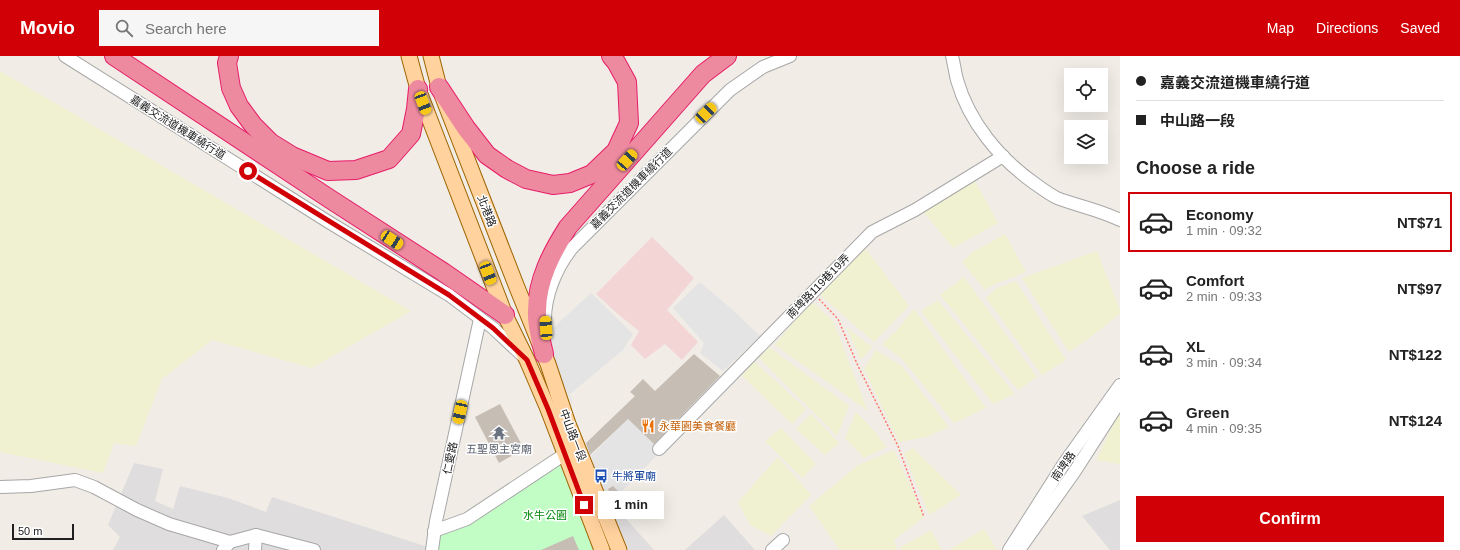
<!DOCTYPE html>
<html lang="en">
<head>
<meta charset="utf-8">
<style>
  :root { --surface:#fff; --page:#f6f6f6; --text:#222; --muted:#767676; --line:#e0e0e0; --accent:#d10006 }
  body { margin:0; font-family:Helvetica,"Noto Sans TC",sans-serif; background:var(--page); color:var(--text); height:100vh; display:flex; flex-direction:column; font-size:15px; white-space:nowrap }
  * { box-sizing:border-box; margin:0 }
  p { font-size:13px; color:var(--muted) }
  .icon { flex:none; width:22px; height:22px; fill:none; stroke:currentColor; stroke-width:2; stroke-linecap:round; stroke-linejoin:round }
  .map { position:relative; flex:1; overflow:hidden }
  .sheet { display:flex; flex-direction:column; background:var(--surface); width:340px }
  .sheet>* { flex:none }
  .hud { display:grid; align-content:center; height:88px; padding:0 16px; background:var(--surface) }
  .fabs { position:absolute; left:1064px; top:12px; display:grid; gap:8px }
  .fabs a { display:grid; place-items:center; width:44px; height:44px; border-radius:0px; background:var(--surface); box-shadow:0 4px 16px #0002; font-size:20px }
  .scale { position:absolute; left:12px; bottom:10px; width:62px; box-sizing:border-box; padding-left:4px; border:2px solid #202020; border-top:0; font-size:11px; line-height:14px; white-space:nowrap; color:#202020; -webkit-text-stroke:3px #fff; paint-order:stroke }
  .end { position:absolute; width:18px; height:18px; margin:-9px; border:5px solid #d10006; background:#fff; box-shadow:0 0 0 2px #fff }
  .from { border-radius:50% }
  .bubble { position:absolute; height:28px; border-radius:0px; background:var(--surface); box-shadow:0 4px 16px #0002; font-size:13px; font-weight:800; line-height:28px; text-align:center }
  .car { position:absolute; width:12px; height:24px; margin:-12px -6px; border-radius:5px; box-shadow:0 0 3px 1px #0007; background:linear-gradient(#f5c518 24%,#345 0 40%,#f5c518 0 76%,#345 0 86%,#f5c518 0) }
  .hud b { display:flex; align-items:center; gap:14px; height:38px; font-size:15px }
  .hud b+b { border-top:1px solid var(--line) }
  .hud i { width:10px; height:10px; background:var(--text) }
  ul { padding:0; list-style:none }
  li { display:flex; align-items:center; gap:12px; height:60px; margin:0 8px 6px; padding:0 8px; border:2px solid transparent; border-radius:0px }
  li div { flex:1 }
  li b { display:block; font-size:15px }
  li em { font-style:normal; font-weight:800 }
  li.current { border-color:var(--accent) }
  li>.icon { width:36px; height:36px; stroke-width:1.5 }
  h2 { padding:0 16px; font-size:18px; line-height:48px }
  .action { display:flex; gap:8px; margin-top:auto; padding:8px 16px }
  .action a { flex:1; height:46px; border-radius:0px; background:var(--accent); color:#fff; font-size:16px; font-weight:800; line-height:46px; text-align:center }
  header { display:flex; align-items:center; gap:24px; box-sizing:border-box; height:56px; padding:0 20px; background:var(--accent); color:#fff }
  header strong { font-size:19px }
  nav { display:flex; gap:22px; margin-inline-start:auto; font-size:14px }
  .search { width:280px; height:36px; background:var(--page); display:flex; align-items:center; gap:10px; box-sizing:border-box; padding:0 14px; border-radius:0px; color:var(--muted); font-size:15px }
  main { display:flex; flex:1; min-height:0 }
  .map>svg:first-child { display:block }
  .residential { fill:#dfdddd }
  .commercial { fill:#f3d5d5 }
  .farmland { fill:#f0f1d1 }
  .park { fill:#c2fdc5 }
  .parking { fill:#e4e4e4 }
  .building { fill:#c6bdb5 }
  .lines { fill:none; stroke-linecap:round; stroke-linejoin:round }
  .minor-casing { stroke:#a7a7a7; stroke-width:14 }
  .major-casing { stroke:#9d6400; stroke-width:17 }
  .highway-casing { stroke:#e71c68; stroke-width:20 }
  .path { stroke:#ff756a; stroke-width:1.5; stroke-dasharray:2 2; stroke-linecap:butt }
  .minor { stroke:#fff; stroke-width:12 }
  .major { stroke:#ffd29e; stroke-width:15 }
  .highway { stroke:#ed8a9f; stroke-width:18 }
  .route { stroke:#d10006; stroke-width:5 }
  .labels { text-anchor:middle; stroke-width:3; stroke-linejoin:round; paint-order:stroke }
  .street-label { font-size:11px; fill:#202020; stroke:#fff }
  .food-label { font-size:11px; fill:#c56008; stroke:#fff; text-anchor:start }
  .worship-label { font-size:11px; fill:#5b616d; stroke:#fff }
  .transit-label { font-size:11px; fill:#164399; stroke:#fff; text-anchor:start }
  .park-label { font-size:11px; fill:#04890b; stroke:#fff }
</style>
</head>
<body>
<header>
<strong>Movio</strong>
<div class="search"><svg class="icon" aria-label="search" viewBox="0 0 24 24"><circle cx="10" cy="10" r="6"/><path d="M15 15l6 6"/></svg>Search here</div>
<nav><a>Map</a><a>Directions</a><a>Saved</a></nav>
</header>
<main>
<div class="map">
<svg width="1120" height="494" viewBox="0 0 1120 494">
  <rect width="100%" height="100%" fill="#f1ede6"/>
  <g class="residential">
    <polygon points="134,407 163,413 155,445 173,453 180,430 228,442 266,456 272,441 431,492 431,494 113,494 120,481 108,469"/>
    <polygon points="1120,444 1120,494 1110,494 1082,460"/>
    <polygon points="724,459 755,494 685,494"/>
    <polygon points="615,463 626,463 654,494 629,494"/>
  </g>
  <polygon class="commercial" points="652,181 694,222 667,254 698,286 682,304 665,288 645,303 631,289 639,275 619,259 596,238"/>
  <g class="farmland">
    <polygon points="0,15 411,255 312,312 212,284 162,323 136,390 114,387 103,417 0,396"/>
    <polygon points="975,125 998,167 953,192 923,155"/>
    <polygon points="1005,178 1026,216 993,229 985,234 962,206 973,196"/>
    <polygon points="863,189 909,250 874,286 819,238"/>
    <polygon points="1097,195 1120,254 1120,258 1088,283 1069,296 1022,222"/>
    <polygon points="964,221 1037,321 1018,334 940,239"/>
    <polygon points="1016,225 1066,304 1042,319 986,242 997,232"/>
    <polygon points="938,244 1014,337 1014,338 993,348 921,255"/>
    <polygon points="811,245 833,265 868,355 775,289"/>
    <polygon points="914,253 924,267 986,352 954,367 902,303 882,288 896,275"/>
    <polygon points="846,271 872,291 861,304"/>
    <polygon points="769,291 849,350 837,380 759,302"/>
    <polygon points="876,294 902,310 949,371 926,381 899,386 864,313"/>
    <polygon points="754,305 806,353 792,368 742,320"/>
    <polygon points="1120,355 1120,408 1096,404"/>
    <polygon points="856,356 869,369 887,391 864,402 845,382"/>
    <polygon points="811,358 839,387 825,399 796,373"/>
    <polygon points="781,372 816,408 802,422 765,385"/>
    <polygon points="913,392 961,439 929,459 904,397"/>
    <polygon points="894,394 924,461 894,484 897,494 840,494 809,450 858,409"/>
    <polygon points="778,401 811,439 771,480 750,469 738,446"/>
    <polygon points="984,473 997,494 949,494"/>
    <polygon points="931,474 942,494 901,494 901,491"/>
  </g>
  <polygon class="park" points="562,408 597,494 433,494 434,475 470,465"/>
  <g class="parking">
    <polygon points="700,226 735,256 760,280 723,315 700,297 704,287 673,252"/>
    <polygon points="591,237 633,278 623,294 570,338 573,350 550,298 552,273"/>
    <polygon points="628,363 661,395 620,437 613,430 608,433 609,436 604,440 591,400"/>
  </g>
  <g class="building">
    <polygon points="694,298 720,320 654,388 628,363 590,399 586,387 635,340 630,336 643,323 655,335"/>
    <polygon points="500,348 524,393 499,407 475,361"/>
    <polygon points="613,430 620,437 609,446 606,438 609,436 608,433"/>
    <polygon points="573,480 579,494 541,494"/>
  </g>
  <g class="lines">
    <g class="minor-casing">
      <g id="minor">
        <polyline points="65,0 327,165 449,239 493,272 522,299"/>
        <path d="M952 0C954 8 955 16 957 24 969 66 999 102 1034 127 1041 132 1049 138 1057 142 1078 150 1100 154 1120 164"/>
        <path d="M545 267C544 241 556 212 572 192L730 34 763 11 790 0"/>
        <polyline points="659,393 872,176 915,154 1003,100"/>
        <polyline points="0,431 31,430 75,424 94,431 137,454 169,468 230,486"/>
        <polyline points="434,475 467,463 571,394"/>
        <polyline points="223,494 230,486 256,479 314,494"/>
        <polyline points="255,494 256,479"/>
        <polyline points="432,494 436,465 480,263"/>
        <polyline points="772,494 783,484"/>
        <polyline points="1009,494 1065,406 1120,329"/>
        <polyline points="1019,494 1075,415 1120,345"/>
      </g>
    </g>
    <g class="major-casing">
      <g id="major">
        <polyline points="409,0 418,33 505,259 527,304 548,353 602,494"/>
        <polyline points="431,0 439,31 516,229 548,308 568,368 619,494"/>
      </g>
    </g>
    <g class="highway-casing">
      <g id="highway">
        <polyline points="114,0 330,143 443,216 505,259"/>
        <polyline points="229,0 227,7 231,32 239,50 253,69 271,87 292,100 328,115 356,114 389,103 411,78 416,53 418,33"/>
        <polyline points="439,31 466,72 487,99 507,113 526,123 553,129 570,127 592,118 616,95 629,67 627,26 616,6 611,0"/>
        <path d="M544 298C541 284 536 269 537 255 537 224 552 196 568 171L703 18 727 0"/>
      </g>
    </g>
    <polyline class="path" points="819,243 838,263 858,310 898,390 924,461"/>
    <use href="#minor" class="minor"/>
    <use href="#major" class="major"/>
    <use href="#highway" class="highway"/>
  </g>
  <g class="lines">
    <polyline class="route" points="248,115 449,239 493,272 527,304 548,353 584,449"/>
  </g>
  <defs>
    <g id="restaurant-bare" transform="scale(1.08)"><path d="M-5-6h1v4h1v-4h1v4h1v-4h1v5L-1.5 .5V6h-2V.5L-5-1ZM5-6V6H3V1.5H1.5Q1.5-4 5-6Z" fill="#e8710a" stroke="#fff" stroke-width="2.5" paint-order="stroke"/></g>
    <g id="temple-bare" transform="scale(1.08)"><path d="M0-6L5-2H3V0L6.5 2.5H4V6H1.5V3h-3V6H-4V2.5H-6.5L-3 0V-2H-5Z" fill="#6b7280" stroke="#fff" stroke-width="2.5" paint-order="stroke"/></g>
    <g id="bus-bare" transform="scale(1.08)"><path d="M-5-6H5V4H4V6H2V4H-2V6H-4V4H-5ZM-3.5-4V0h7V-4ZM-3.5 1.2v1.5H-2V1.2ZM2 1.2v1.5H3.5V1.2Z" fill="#1a4fb4" stroke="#fff" stroke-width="2.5" paint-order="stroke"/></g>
  </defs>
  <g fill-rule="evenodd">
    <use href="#restaurant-bare" x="648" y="370"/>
    <use href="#temple-bare" x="499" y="377"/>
    <use href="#bus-bare" x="601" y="420"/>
  </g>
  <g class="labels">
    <g class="street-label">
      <text transform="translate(178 71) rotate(32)" y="4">嘉義交流道機車繞行道</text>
      <text transform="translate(631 132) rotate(-45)" y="4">嘉義交流道機車繞行道</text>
      <text transform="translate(487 155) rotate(69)" y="4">北港路</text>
      <text transform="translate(818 230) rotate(-46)" y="4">南埤路119巷19弄</text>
      <text transform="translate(573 379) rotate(69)" y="4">中山路一段</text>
      <text transform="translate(450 402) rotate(-78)" y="4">仁愛路</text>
      <text transform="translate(1063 410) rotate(-56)" y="4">南埤路</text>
    </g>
    <g class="food-label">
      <text x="659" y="374">永華園美食餐廳</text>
    </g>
    <g class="worship-label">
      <text x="499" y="397">五聖恩主宮廟</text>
    </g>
    <g class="transit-label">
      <text x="612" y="424">牛將軍廟</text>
    </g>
    <g class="park-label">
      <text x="545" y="463">水牛公園</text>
    </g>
  </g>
</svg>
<div class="fabs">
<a><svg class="icon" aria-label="locate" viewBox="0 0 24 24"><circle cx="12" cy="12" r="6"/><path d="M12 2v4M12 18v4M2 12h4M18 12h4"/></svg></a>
<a><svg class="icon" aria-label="layers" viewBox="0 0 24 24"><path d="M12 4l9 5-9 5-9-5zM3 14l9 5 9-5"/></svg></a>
</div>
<div class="scale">50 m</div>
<i class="end from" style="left:248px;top:115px"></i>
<i class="end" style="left:584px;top:449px"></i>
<div class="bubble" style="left:598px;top:435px;width:66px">1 min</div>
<i class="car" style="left:423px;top:47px;rotate:159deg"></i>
<i class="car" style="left:706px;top:57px;rotate:46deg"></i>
<i class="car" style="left:627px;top:104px;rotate:42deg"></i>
<i class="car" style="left:392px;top:184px;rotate:123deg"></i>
<i class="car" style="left:488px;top:217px;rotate:159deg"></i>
<i class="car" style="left:546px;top:272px;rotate:356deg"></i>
<i class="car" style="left:460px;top:356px;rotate:192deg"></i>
</div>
<section class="sheet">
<div class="hud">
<b><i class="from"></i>嘉義交流道機車繞行道</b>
<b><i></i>中山路一段</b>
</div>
<h2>Choose a ride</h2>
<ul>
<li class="current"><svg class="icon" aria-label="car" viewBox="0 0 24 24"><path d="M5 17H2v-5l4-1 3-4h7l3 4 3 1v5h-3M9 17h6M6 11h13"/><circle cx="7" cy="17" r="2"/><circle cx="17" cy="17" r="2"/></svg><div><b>Economy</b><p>1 min · 09:32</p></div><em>NT$71</em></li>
<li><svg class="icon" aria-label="car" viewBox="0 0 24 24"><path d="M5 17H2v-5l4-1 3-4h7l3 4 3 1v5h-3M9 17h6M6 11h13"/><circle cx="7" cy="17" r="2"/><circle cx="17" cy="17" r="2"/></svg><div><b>Comfort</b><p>2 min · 09:33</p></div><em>NT$97</em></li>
<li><svg class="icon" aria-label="car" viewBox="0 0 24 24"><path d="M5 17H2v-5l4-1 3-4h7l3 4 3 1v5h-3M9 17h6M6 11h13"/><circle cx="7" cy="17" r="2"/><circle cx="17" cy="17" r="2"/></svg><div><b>XL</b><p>3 min · 09:34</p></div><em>NT$122</em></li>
<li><svg class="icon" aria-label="car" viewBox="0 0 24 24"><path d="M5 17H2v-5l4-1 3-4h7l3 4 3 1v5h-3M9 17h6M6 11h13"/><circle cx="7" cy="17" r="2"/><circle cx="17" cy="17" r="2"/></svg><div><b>Green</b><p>4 min · 09:35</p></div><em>NT$124</em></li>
</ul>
<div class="action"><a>Confirm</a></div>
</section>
</main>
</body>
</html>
